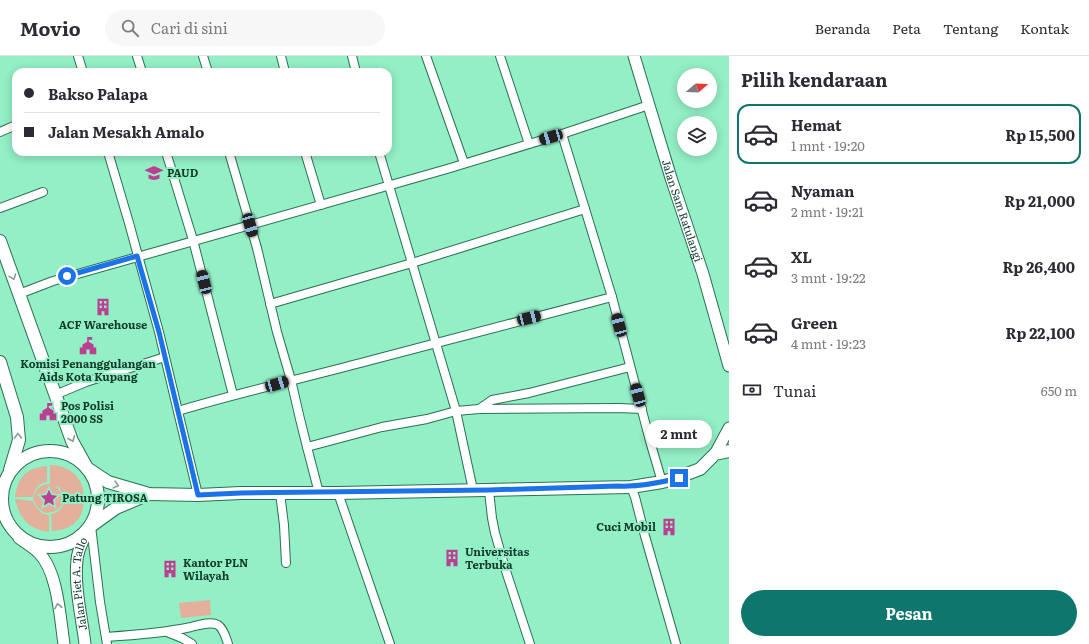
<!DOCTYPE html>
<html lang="id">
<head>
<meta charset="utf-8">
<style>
  :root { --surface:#fff; --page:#f7f7f7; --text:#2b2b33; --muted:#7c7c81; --line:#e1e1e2; --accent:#0f766e }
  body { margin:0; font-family:Literata,serif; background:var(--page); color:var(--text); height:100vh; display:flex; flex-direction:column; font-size:15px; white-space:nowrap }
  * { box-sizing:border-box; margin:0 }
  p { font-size:13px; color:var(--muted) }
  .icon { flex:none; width:22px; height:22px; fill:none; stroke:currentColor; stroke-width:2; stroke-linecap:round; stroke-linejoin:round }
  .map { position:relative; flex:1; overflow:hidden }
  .panel { display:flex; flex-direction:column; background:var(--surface); width:360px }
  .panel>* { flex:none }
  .banner { position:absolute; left:12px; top:12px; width:380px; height:88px; border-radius:12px; box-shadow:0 2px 10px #0003; display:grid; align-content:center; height:88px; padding:0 12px; background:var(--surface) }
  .needle { width:26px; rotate:71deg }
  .fabs { position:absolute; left:677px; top:12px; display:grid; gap:8px }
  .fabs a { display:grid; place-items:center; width:40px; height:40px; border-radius:50%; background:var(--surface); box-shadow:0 2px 10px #0003; font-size:20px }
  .end { position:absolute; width:18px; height:18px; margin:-9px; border:5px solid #1a73e8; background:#fff; box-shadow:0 0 0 2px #fff }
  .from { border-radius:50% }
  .bubble { position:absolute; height:28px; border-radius:14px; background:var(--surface); box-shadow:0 2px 10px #0003; font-size:13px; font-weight:700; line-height:28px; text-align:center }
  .car { position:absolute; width:12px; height:24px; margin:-12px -6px; border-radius:5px; box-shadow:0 0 3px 1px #0007; background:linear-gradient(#222 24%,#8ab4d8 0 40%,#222 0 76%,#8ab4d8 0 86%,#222 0) }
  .banner b { display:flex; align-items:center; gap:14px; height:38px; font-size:15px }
  .banner b+b { border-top:1px solid var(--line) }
  .banner i { width:10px; height:10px; background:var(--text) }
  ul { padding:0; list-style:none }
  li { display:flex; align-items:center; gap:12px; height:60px; margin:0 8px 6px; padding:0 4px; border:2px solid transparent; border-radius:12px }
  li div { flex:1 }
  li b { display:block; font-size:15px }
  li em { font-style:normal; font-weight:700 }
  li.on { border-color:var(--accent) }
  li>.icon { width:36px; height:36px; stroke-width:1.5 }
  h2 { padding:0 12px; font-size:18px; line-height:48px }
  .pay { display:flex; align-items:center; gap:10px; height:44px; padding:0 12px; font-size:15px }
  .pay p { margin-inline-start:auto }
  .button { display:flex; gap:8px; margin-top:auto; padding:8px 12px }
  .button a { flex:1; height:46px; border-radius:24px; background:var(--accent); color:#fff; font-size:16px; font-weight:700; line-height:46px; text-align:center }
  header { display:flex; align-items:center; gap:24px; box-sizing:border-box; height:56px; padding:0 20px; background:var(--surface); border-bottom:1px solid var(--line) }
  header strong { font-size:19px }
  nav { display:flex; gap:22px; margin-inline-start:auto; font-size:14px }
  .search { width:280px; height:36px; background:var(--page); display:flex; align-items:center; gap:10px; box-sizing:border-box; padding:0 14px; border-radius:22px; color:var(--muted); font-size:15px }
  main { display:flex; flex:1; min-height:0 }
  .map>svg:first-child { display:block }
  .green { fill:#e3b09b }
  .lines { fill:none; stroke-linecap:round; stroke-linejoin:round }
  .minor-casing { stroke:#297153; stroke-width:10 }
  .secondary-casing { stroke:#297153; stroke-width:13 }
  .primary-casing { stroke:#297153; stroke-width:14 }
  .minor { stroke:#fff; stroke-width:8 }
  .secondary { stroke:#fff; stroke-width:11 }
  .primary { stroke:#fff; stroke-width:12 }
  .oneway { stroke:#899d95 }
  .route { stroke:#1a73e8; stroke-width:5 }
  .labels { text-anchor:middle; stroke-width:4; stroke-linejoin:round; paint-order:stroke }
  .poi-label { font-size:11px; font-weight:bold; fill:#133b2b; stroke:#93efc5; text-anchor:start }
  .street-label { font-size:11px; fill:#133b2b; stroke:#93efc5 }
</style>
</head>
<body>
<header>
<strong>Movio</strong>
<div class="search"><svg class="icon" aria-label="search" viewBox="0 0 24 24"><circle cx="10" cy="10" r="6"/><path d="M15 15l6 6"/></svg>Cari di sini</div>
<nav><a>Beranda</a><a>Peta</a><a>Tentang</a><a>Kontak</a></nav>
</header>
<main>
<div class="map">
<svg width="729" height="588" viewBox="0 0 729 588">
  <rect width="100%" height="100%" fill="#93efc5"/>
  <g class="green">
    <path d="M50 409C70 410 83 420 84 441L65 442 59 431 54 429C69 441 65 456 45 457L38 452 33 443C36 433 40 428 50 428Z"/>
    <path d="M47 410V426C38 427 35 433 33 441H15C18 421 26 412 47 410Z"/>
    <path d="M15 443 33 445C36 452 40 458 49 459V476C28 473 20 463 15 443Z"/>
    <path d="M65 444H84C83 464 72 474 52 475L51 458C59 456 63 452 65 444Z"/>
    <polygon points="210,544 211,559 181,562 179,547"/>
  </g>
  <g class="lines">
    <g class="minor-casing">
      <g id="minor">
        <polyline points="78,0 83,16"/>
        <polyline points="137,0 142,16"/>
        <polyline points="203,0 208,16"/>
        <polyline points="281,0 285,16"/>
        <polyline points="352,0 356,16"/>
        <polyline points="426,0 464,107"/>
        <polyline points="500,0 529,88"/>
        <polyline points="0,76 16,69"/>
        <polyline points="562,78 612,241 650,385 662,426"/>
        <polyline points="108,96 129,167 159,276 198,439"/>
        <polyline points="166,96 193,184 233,339"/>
        <polyline points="229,96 257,192 277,276 291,324 300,363 307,391 382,371 427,363 456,355 479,353 619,352 642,353"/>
        <polyline points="305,96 321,149"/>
        <polyline points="379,96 456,355 473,434"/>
        <polyline points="0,152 43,136"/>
        <polyline points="19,238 53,225 447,113 562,78 649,49"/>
        <polyline points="270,248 412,207 585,153"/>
        <polyline points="55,339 86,326 165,301"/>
        <polyline points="479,353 492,344 529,337 630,311"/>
        <path d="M178 355C241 336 305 322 368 305 450 284 531 262 612 241"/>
        <polyline points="307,391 319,437"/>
        <polyline points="631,431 635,441 645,480 676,588"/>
        <polyline points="489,435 492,462 495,477 505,512 530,588"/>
        <polyline points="280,437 284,469 286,507"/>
        <polyline points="338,437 390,588"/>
        <polyline points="91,470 100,546 107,588"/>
        <polyline points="167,576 182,582 192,588"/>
        <path d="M106 581C135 579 164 577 191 571 199 569 211 565 218 569 224 573 226 582 228 588"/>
      </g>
    </g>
    <g class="secondary-casing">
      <g id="secondary">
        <path id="s1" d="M634 0 671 122 703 218 729 310"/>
        <polyline points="715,398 729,372"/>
        <path d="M19 482C26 487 33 491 39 497 58 516 60 562 64 588"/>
        <path id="s2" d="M85 588C82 562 74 531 77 504 78 492 85 480 91 470"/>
      </g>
    </g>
    <g class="primary-casing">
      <g id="primary">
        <polyline points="0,185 72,385 87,412 108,426 149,438 198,439 241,437 338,437 631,431 662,426 679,421 700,413 715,398 729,395"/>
        <polyline points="0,306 17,361 19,384 10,414"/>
        <circle cx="50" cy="443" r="48"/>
        <polyline points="91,470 116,452 149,438"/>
      </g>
    </g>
    <use href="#minor" class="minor"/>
    <use href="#secondary" class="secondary"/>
    <use href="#primary" class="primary"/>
  </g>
  <defs><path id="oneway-chevron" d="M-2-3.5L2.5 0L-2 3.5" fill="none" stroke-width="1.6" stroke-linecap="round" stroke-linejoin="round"/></defs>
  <g class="oneway">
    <use href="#oneway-chevron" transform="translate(13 221) rotate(70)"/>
    <use href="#oneway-chevron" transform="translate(18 380) rotate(-91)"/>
    <use href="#oneway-chevron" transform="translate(72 383) rotate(67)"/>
    <use href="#oneway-chevron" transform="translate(116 429) rotate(15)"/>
    <use href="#oneway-chevron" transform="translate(58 550) rotate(-100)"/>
  </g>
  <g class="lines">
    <path class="route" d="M67 220 137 200 159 276 198 439 241 437 489 434 618 430C639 431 659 427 679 422"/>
  </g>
  <defs>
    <g id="school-bare" transform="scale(1.38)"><path d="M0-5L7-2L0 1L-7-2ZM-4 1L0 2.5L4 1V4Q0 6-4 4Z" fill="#bb4092" stroke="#93efc5" stroke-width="2.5" paint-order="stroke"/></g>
    <g id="building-bare" transform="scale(1.38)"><path d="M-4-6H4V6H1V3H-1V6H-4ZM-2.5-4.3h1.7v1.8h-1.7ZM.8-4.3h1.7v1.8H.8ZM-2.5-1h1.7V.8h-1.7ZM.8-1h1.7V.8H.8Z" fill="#bb4092" stroke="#93efc5" stroke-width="2.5" paint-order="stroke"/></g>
    <g id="civic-bare" transform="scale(1.38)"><path d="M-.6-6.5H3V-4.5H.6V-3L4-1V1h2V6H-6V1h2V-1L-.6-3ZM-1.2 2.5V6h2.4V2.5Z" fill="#bb4092" stroke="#93efc5" stroke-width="2.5" paint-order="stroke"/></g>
    <g id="sight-bare" transform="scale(1.38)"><path d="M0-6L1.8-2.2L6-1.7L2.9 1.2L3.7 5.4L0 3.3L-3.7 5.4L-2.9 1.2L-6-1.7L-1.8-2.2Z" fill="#bb4092" stroke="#93efc5" stroke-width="2.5" paint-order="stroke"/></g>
  </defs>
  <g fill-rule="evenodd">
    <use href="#school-bare" x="154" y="117"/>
    <use href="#building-bare" x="103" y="251"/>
    <use href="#civic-bare" x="88" y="290"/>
    <use href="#civic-bare" x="48" y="356"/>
    <use href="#sight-bare" x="49" y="442"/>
    <use href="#building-bare" x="669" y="471"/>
    <use href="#building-bare" x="452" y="502"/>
    <use href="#building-bare" x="170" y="513"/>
  </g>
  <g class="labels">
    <g class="poi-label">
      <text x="167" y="121">PAUD</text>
      <text x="103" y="273" text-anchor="middle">ACF Warehouse</text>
      <text x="88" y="312" text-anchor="middle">Komisi Penanggulangan<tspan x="88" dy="13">Aids Kota Kupang</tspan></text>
      <text x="61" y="354">Pos Polisi<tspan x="61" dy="13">2000 SS</tspan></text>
      <text x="62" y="446">Patung TIROSA</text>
      <text x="656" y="475" text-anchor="end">Cuci Mobil</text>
      <text x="465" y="500">Universitas<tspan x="465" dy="13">Terbuka</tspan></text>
      <text x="183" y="511">Kantor PLN<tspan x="183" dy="13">Wilayah</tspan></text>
    </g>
    <g class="street-label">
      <text dy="4" stroke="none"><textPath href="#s1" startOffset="162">Jalan Sam Ratulangi</textPath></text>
      <text dy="4" stroke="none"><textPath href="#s2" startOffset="61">Jalan Piet A. Tallo</textPath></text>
    </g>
  </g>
</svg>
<div class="fabs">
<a><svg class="needle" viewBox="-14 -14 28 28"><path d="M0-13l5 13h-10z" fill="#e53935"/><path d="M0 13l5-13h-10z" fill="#7c7c81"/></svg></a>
<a><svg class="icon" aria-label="layers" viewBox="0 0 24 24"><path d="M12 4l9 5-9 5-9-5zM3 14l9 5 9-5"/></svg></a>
</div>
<i class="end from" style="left:67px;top:220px"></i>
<i class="end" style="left:679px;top:422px"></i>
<div class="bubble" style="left:646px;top:364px;width:66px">2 mnt</div>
<i class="car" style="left:551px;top:81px;rotate:254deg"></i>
<i class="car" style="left:250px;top:169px;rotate:164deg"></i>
<i class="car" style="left:204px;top:226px;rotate:346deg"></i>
<i class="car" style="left:529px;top:262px;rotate:76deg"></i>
<i class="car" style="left:619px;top:269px;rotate:345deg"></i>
<i class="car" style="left:277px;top:328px;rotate:74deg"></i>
<i class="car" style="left:638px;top:339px;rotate:345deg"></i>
<div class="banner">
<b><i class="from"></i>Bakso Palapa</b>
<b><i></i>Jalan Mesakh Amalo</b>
</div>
</div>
<section class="panel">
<h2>Pilih kendaraan</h2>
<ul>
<li class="on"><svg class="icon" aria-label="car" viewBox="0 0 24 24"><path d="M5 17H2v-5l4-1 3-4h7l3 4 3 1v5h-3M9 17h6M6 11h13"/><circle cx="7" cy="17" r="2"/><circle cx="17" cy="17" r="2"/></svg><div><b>Hemat</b><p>1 mnt · 19:20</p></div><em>Rp 15,500</em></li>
<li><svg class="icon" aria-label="car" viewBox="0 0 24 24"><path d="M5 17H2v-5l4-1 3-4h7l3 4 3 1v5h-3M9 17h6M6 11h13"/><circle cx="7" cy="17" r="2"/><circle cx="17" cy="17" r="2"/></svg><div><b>Nyaman</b><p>2 mnt · 19:21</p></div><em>Rp 21,000</em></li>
<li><svg class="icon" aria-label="car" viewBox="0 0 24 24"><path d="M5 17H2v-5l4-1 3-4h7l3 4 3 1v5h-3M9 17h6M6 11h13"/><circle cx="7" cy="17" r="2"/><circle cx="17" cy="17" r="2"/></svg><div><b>XL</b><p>3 mnt · 19:22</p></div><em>Rp 26,400</em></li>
<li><svg class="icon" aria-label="car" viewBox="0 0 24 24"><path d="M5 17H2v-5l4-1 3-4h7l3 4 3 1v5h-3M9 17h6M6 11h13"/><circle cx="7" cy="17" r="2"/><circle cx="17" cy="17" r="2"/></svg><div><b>Green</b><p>4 mnt · 19:23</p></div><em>Rp 22,100</em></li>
</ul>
<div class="pay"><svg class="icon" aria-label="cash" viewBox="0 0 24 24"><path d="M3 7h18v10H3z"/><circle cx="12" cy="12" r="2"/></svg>Tunai<p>650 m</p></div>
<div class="button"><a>Pesan</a></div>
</section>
</main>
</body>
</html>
